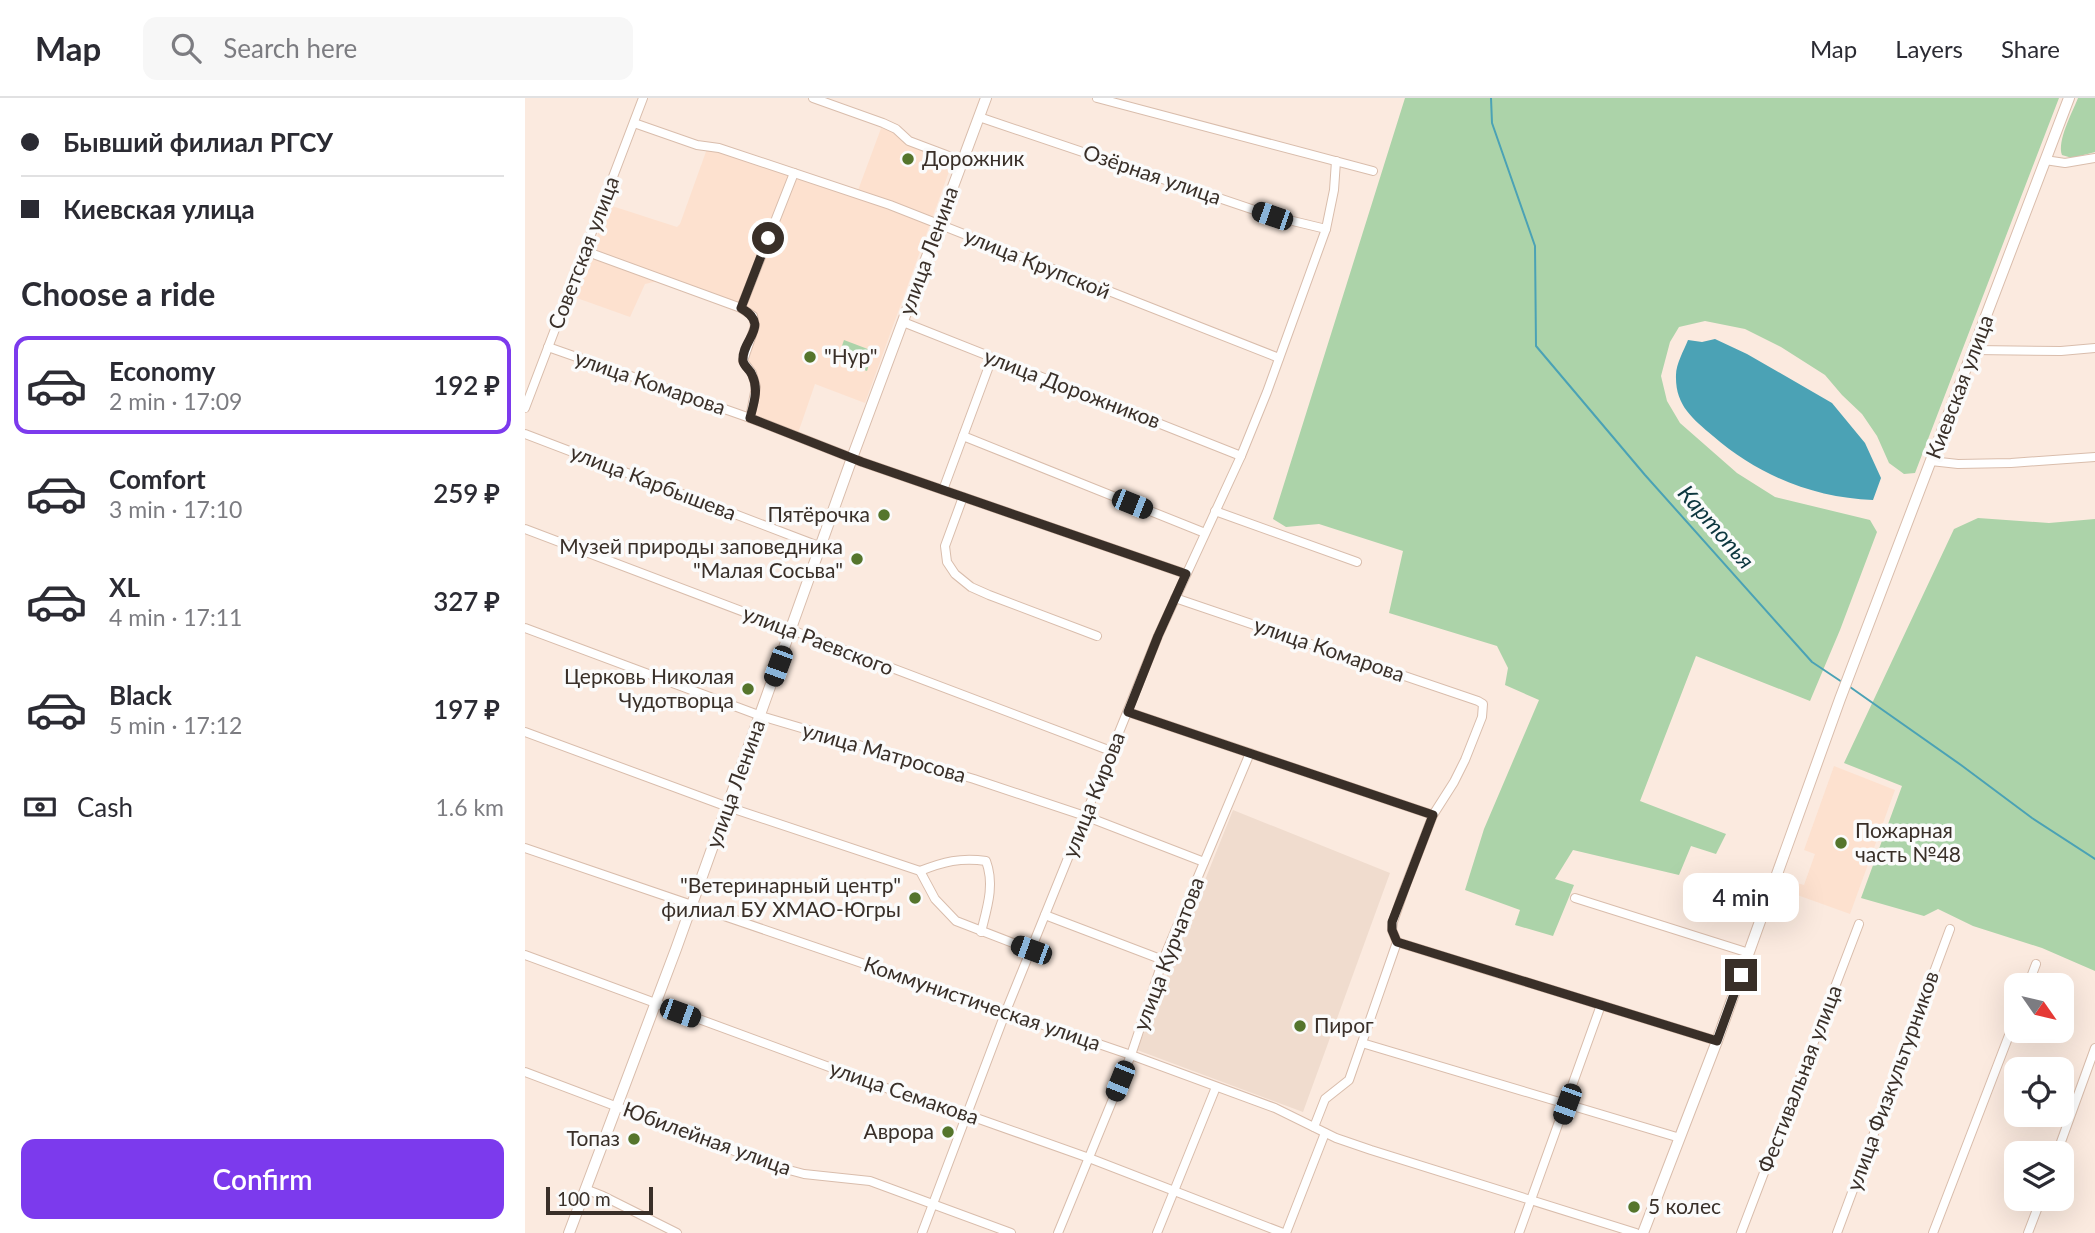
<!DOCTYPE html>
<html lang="en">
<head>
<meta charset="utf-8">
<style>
  :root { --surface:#fff; --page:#f7f7f7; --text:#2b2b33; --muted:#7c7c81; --line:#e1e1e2; --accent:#7c3aed }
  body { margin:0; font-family:Lato,sans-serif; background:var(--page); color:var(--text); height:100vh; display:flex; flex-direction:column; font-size:26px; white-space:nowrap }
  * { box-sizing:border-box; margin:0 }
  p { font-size:23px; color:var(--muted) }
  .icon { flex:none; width:38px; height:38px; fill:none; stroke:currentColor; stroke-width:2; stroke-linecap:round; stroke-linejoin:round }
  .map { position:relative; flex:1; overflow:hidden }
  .sheet { display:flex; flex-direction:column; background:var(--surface); width:525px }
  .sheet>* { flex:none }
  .hud { display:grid; align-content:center; height:154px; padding:0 21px; background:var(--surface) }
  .needle { width:46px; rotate:124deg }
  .tools { position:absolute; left:1479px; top:875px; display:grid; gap:14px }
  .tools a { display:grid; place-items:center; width:70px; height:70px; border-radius:14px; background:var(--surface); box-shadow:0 7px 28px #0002; font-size:35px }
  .scale { position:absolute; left:21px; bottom:18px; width:107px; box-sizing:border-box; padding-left:7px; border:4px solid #392f28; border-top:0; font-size:19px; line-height:24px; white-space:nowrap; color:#392f28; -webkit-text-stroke:5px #fbfbfb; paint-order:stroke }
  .end { position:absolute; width:32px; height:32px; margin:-16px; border:9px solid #392f28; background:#fff; box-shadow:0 0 0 4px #fff }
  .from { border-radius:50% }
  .bubble { position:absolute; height:49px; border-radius:14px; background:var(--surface); box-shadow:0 7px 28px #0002; font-size:23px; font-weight:600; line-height:49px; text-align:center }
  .car { position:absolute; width:21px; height:42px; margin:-21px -10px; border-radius:9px; box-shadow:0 0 5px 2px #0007; background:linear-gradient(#222 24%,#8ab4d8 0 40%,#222 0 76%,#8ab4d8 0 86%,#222 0) }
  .hud b { display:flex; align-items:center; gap:24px; height:66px; font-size:26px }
  .hud b+b { border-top:2px solid var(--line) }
  .hud i { width:18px; height:18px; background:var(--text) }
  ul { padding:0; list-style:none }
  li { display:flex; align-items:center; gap:21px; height:98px; margin:0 14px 10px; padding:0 7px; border:4px solid transparent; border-radius:14px }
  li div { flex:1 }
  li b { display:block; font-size:26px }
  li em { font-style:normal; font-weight:600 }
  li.current { border-color:var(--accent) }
  li>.icon { width:63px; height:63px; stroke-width:1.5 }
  h2 { padding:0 21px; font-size:32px; line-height:84px }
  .pay { display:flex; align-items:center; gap:18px; height:77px; padding:0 21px; font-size:26px }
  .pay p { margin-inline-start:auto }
  .cta { display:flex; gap:14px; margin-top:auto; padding:14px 21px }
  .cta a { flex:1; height:80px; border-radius:14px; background:var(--accent); color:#fff; font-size:28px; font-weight:600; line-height:80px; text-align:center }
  header { display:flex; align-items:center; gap:42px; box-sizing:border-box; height:98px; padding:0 35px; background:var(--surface); border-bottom:2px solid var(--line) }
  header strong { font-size:33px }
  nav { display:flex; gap:38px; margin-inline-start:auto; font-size:24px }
  .search { width:490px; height:63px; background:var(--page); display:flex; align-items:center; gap:18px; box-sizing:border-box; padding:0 24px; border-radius:14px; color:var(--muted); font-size:26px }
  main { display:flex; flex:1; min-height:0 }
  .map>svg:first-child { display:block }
  .built { fill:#fde1cf }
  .industrial { fill:#f0dcce }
  .green { fill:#acd3a9 }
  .water { fill:#4ba2b5 }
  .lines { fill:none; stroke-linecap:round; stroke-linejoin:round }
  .stream { stroke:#4ba2b5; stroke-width:2 }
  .minor-casing { stroke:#d9bdac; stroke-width:10 }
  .major-casing { stroke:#d9bdac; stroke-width:12 }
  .minor { stroke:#fff; stroke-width:8 }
  .major { stroke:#fff; stroke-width:10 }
  .route { stroke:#392f28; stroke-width:9 }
  .poi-dot { fill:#55752c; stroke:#fbfbfb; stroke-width:2.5 }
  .labels { text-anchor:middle; stroke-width:7; stroke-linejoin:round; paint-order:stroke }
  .poi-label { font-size:21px; fill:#392f28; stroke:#fbfbfb; text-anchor:end }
  .street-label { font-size:21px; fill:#392f28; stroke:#fbfbfb }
  .water-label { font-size:23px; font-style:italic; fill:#0c363e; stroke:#fbfbfb }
</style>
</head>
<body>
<header>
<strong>Map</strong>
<div class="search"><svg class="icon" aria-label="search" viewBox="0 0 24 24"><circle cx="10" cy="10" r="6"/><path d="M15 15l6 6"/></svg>Search here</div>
<nav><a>Map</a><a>Layers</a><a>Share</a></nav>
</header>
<main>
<section class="sheet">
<div class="hud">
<b><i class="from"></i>Бывший филиал РГСУ</b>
<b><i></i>Киевская улица</b>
</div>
<h2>Choose a ride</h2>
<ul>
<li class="current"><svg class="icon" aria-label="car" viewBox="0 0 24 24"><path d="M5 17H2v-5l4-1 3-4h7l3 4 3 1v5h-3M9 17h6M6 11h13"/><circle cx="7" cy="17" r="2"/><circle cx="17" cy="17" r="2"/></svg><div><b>Economy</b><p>2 min · 17:09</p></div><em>192 ₽</em></li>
<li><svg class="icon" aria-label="car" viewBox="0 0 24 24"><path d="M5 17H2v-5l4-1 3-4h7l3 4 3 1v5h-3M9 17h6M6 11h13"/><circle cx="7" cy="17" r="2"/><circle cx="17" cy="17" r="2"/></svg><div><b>Comfort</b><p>3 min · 17:10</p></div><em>259 ₽</em></li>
<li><svg class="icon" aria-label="car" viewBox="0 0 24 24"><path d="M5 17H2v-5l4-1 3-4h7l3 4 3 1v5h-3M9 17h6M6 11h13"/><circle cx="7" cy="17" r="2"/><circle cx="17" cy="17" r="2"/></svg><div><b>XL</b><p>4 min · 17:11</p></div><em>327 ₽</em></li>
<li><svg class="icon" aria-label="car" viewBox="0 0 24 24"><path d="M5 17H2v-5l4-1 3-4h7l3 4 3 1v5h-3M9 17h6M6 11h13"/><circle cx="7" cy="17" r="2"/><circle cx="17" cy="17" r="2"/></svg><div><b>Black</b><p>5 min · 17:12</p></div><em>197 ₽</em></li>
</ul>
<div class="pay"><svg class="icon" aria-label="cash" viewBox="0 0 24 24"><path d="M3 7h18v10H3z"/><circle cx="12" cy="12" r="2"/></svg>Cash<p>1.6 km</p></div>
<div class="cta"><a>Confirm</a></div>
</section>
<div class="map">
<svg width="1570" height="1135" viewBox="0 0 1570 1135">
  <rect width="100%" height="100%" fill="#fbeadf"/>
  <g class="built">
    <polygon points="358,25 381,41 429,60 340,305 290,286 272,338 225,320 231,295 219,267 229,222 215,213 133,183 120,186 105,219 49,199 84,107 152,129 155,126 183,48 332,95"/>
    <polygon points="1309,668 1370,692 1325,816 1264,794 1268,784 1279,787 1290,756 1279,752"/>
  </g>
  <polygon class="industrial" points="708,712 865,775 778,1014 612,952"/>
  <g class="green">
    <polygon points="880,0 1534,0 1390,375 1379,376 1364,365 1352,338 1337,316 1317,297 1300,277 1256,249 1220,231 1180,223 1154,229 1145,244 1136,278 1142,303 1155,325 1212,375 1250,399 1345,422 1352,434 1315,532 1285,603 1171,558 1115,703 1201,736 1191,756 1166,748 1154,777 1048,752 1030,781 1049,787 1028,838 990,827 995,812 940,792 959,731 1014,602 980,587 983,570 972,548 864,515 878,453 794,426 761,429 748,421"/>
    <path d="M1553 0H1570V54L1547 60 1537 57C1532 43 1547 15 1553 0Z"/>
    <polygon points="319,242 348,253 342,273 312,262"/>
    <polygon points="1453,420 1524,425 1570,421 1570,873 1517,850 1448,828 1413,811 1399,818 1336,800 1377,688 1319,665 1429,431"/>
  </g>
  <path class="water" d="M1190 241 1222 256 1307 305 1340 345 1356 380 1348 402C1288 400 1233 377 1188 338 1167 320 1150 307 1151 277 1151 266 1159 252 1163 242L1177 244Z"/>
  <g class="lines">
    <g class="stream">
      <polyline points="966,0 967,25 1010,148 1011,248 1120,377 1287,564 1317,584"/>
      <polyline points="1325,589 1436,667 1507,720 1570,761"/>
    </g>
    <g class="minor-casing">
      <g id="minor">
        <polyline points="288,0 358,25 371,31 384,43 437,63"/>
        <polyline points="572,0 848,73"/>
        <polyline points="454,19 747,118 801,131"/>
        <polyline points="109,25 172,47 194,50 365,107 754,260"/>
        <polyline points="1520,62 1540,65 1570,60"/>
        <polyline points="60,153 216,210 228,218 230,228 218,263 227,275 231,289 225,320"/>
        <polyline points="216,210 269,75"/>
        <polyline points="378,224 716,358"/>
        <polyline points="23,249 225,320 337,364 661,476"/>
        <polyline points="1449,252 1536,253 1570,250"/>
        <polyline points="0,310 118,0"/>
        <polyline points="0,336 296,449"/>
        <polyline points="438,338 680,435"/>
        <polyline points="1406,363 1433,366 1486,365 1570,359"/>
        <polyline points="418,392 467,260"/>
        <polyline points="438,399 420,448 422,464 430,476 446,489 464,497 572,538"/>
        <polyline points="690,413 832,464"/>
        <polyline points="0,431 586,653"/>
        <polyline points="650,500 953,603 958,606 957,619 940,662 929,684 908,717 879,792 868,824 867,832 872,844 824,982 800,1001 789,1029"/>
        <polyline points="0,530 236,618 449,681 560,718 679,764"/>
        <polyline points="603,614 908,717"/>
        <polyline points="0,634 203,709 395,773 410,801 431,823 506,852"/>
        <polyline points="0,750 606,957 750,1010 811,1040 846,1052 1111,1135"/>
        <path d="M395 773C418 764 436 759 461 763 470 787 462 810 456 834"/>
        <polyline points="1050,800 1224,855"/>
        <polyline points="520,817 638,862"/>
        <polyline points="872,844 1192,943"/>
        <polyline points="0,857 429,1015 454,1021 564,1060 758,1135"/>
        <polyline points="1503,887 1511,866"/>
        <polyline points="837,945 1155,1040"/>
        <polyline points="0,974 249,1068 279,1076 345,1083 486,1135"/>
        <polyline points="1532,1055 1570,950"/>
        <polyline points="60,1091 78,1098 152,1135"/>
        <polyline points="397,1135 481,913 633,538 716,358 742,294 801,131 809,92 811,63"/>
        <polyline points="533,1135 606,957 638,862 725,655"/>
        <polyline points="632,1135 691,989"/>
        <polyline points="761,1135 800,1035"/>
        <polyline points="994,1135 1076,907"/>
        <polyline points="1216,1135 1334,826"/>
        <polyline points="1312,1135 1425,831"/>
        <polyline points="1408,1135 1491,919"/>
        <polyline points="1503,1135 1516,1101"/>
      </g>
    </g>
    <g class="major-casing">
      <g id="major">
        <polyline points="44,1135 151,851 327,360 461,0"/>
        <polyline points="1118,1135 1192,943 1315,601 1544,0"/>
      </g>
    </g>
    <use href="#minor" class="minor"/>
    <use href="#major" class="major"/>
  </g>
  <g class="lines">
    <path class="route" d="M243 140 216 210C247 228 216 241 218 263 219 269 225 271 227 277 234 291 229 305 225 320L337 364 661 476 633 538 603 614 908 717 867 824V832L872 844 1192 943 1216 877"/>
  </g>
  <g class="poi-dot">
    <circle cx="383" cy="61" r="7"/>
    <circle cx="285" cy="259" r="7"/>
    <circle cx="359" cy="417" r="7"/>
    <circle cx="332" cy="461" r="7"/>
    <circle cx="223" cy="591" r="7"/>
    <circle cx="1316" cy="745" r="7"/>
    <circle cx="390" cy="800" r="7"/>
    <circle cx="775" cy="928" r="7"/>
    <circle cx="423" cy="1034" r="7"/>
    <circle cx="109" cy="1041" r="7"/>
    <circle cx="1109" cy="1109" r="7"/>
  </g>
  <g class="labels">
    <g class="poi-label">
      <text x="397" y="68" text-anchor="start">Дорожник</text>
      <text x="299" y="266" text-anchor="start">"Нур"</text>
      <text x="345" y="424">Пятёрочка</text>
      <text x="318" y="456">Музей природы заповедника<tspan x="318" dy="24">"Малая Сосьва"</tspan></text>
      <text x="209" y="586">Церковь Николая<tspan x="209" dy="24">Чудотворца</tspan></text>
      <text x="1330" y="740" text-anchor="start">Пожарная<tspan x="1330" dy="24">часть №48</tspan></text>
      <text x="376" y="795">"Ветеринарный центр"<tspan x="376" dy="24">филиал БУ ХМАО-Югры</tspan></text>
      <text x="789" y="935" text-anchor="start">Пирог</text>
      <text x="409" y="1041">Аврора</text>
      <text x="95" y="1048">Топаз</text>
      <text x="1123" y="1116" text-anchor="start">5 колес</text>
    </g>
    <g class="street-label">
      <text transform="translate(627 77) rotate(19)" y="7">Озёрная улица</text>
      <text transform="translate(404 153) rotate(-70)" y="7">улица Ленина</text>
      <text transform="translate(59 155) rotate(-69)" y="7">Советская улица</text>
      <text transform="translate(512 166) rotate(22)" y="7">улица Крупской</text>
      <text transform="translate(125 285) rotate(19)" y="7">улица Комарова</text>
      <text transform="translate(1435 289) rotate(-69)" y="7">Киевская улица</text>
      <text transform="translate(547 291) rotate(21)" y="7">улица Дорожников</text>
      <text transform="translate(128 385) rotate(21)" y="7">улица Карбышева</text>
      <text transform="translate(293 543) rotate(21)" y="7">улица Раевского</text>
      <text transform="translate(804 552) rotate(19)" y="7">улица Комарова</text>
      <text transform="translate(359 655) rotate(16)" y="7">улица Матросова</text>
      <text transform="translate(211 686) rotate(-70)" y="7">улица Ленина</text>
      <text transform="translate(569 697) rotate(-68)" y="7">улица Кирова</text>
      <text transform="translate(644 856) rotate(-69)" y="7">улица Курчатова</text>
      <text transform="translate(457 906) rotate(19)" y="7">Коммунистическая улица</text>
      <text transform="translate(1275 981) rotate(-69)" y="7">Фестивальная улица</text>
      <text transform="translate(1368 983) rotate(-70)" y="7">улица Физкультурников</text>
      <text transform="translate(379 995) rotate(19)" y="7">улица Семакова</text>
      <text transform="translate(182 1041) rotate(20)" y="7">Юбилейная улица</text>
    </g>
    <g class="water-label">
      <text transform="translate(1191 429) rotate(49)" y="8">Картопья</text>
    </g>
  </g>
</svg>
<div class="tools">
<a><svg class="needle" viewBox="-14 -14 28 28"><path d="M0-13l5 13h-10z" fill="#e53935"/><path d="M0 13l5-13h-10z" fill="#7c7c81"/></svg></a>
<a><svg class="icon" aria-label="locate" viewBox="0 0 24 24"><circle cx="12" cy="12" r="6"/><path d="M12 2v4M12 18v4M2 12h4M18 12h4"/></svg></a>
<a><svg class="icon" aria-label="layers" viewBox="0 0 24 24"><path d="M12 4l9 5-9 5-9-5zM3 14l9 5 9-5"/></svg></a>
</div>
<div class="scale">100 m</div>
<i class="end from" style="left:243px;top:140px"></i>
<i class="end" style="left:1216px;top:877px"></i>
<div class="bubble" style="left:1158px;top:775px;width:116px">4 min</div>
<i class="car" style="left:747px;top:118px;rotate:289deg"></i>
<i class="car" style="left:607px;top:406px;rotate:112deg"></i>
<i class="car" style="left:253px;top:568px;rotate:200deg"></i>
<i class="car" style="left:506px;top:852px;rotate:290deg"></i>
<i class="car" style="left:155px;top:915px;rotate:110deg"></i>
<i class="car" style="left:595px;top:983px;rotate:202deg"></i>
<i class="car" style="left:1042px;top:1006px;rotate:200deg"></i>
</div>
</main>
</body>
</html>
